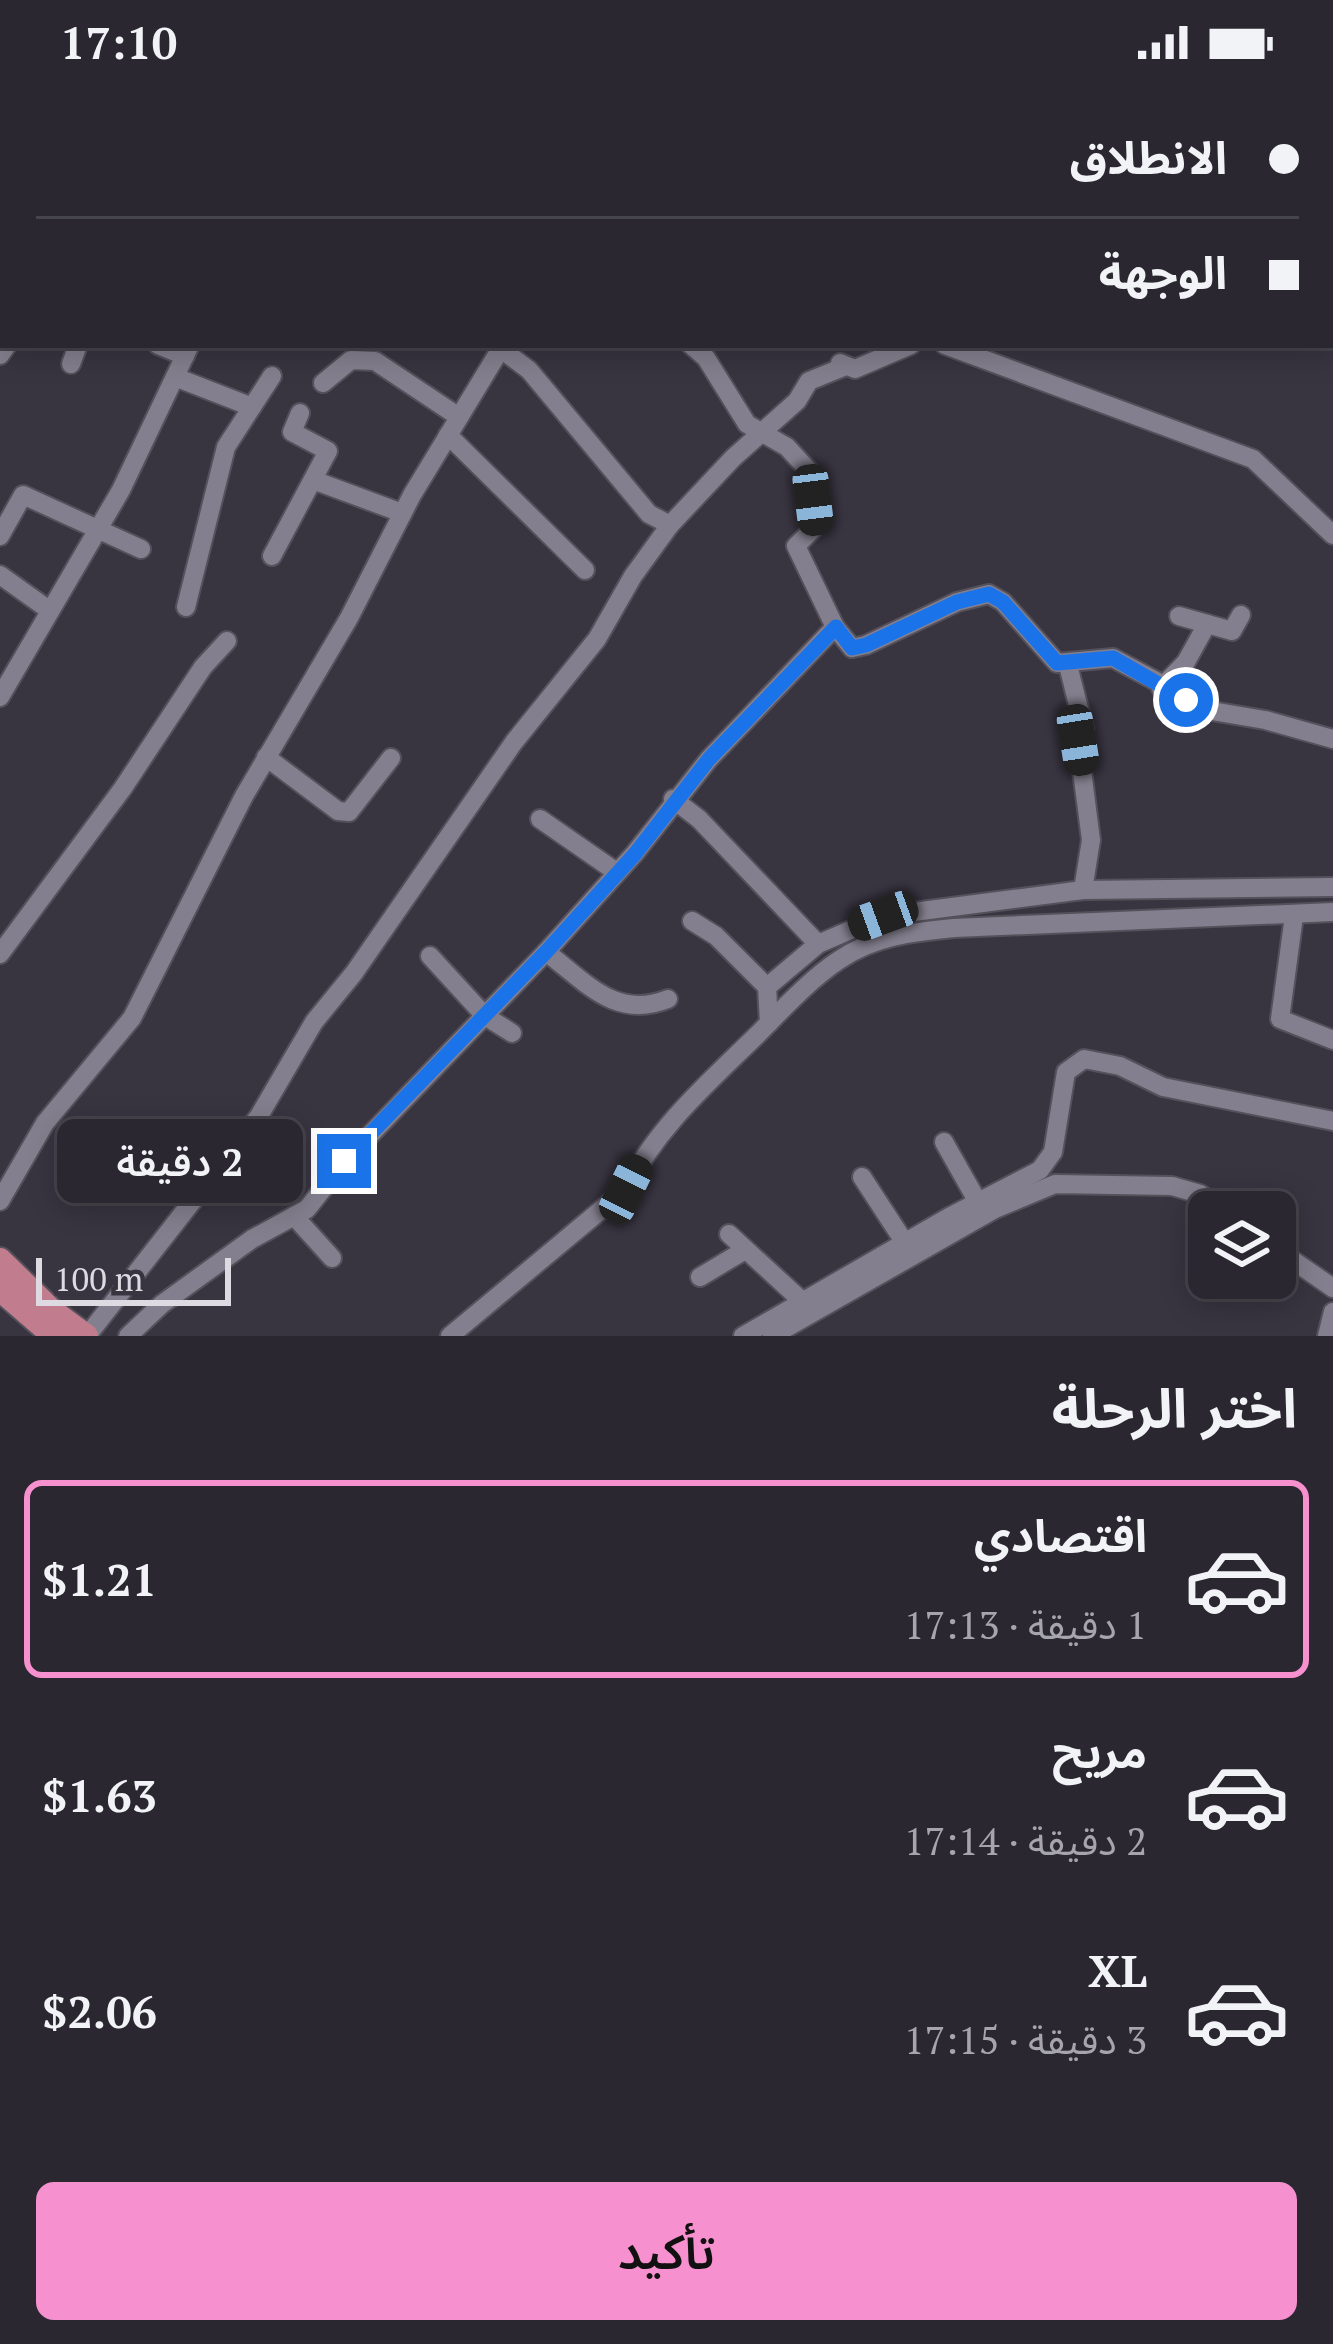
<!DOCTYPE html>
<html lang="ar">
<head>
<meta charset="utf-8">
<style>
  :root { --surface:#2a2730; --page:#36333c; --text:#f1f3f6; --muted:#a5a5ab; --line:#46444c; --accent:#f790ce }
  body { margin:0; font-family:"PT Serif","Noto Sans Arabic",serif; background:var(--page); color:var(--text); direction:rtl; height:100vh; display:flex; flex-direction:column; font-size:45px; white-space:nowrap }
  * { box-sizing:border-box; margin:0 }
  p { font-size:39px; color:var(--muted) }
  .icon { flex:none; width:66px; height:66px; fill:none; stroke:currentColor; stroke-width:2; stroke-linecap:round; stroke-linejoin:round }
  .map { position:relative; height:1252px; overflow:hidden; direction:ltr }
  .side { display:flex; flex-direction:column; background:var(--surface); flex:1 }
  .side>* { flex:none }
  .banner { position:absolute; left:0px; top:0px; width:1335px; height:264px; box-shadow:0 6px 30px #0003,0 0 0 3px var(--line); direction:rtl; display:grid; align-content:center; height:264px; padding:0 36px; background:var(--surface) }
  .controls { position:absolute; left:1188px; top:1107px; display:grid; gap:24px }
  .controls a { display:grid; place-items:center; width:108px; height:108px; border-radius:18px; background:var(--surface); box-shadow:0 6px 30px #0003,0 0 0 3px var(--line); font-size:60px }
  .scale { position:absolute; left:36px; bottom:30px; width:195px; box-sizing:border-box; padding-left:12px; border:6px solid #dddae2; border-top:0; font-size:33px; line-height:42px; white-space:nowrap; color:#dddae2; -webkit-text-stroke:9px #383440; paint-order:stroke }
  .end { position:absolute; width:54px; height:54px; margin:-27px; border:15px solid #1a73e8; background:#fff; box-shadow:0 0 0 6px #fff }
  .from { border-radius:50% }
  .bubble { position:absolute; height:84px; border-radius:18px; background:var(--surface); box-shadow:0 6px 30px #0003,0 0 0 3px var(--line); font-size:39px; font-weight:600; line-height:84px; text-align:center; direction:rtl }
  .car { position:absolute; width:36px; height:72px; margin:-36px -18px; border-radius:15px; box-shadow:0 0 9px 3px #0007; background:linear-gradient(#222 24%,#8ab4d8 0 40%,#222 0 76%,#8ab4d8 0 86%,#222 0) }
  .banner b { display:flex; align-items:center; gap:42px; height:114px; font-size:45px }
  .banner b+b { border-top:3px solid var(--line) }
  .banner i { width:30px; height:30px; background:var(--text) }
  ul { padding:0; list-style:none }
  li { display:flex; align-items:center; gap:36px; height:198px; margin:0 24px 18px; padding:0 12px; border:6px solid transparent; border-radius:18px }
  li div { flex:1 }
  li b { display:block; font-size:45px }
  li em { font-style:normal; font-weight:600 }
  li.active { border-color:var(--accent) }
  li>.icon { width:108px; height:108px; stroke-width:1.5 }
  h2 { padding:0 36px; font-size:54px; line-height:144px }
  .cta { display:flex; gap:24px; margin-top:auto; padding:24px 36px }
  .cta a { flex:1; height:138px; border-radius:18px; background:var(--accent); color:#111; font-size:48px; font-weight:600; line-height:138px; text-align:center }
  .status { display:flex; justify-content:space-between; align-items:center; height:84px; padding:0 60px; background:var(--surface); direction:ltr }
  .status svg { height:33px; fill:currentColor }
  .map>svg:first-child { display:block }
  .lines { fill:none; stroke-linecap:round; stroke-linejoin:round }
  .minor-casing { stroke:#54515b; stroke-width:22 }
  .major-casing { stroke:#54515b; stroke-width:28 }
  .minor { stroke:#847f8e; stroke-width:18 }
  .major { stroke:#c17c8e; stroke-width:24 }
  .route { stroke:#1a73e8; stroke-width:15 }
</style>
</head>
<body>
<div class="status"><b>17:10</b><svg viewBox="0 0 49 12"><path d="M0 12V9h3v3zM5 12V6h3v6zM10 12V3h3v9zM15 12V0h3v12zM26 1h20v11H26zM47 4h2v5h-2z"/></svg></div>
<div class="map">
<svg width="1333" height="1252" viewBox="0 0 1333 1252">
  <rect width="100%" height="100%" fill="#383440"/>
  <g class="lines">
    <g class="minor-casing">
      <g id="minor">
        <polyline points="0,0 4,2"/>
        <polyline points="368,0 373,3"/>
        <polyline points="518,0 522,3"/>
        <polyline points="656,0 658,3"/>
        <polyline points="867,0 885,3"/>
        <polyline points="201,3 203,0"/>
        <polyline points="226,3 228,0"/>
        <polyline points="320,3 322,0"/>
        <polyline points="814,3 821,0"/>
        <polyline points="1111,3 1111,0"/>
        <polyline points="1332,69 1333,69"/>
        <polyline points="158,261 185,272"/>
        <polyline points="945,261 1253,375 1333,451"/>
        <polyline points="501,265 529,286 649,430 670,441"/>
        <polyline points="0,271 7,261"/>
        <polyline points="840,279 855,285 911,261"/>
        <polyline points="71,280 78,261"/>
        <polyline points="175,293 252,323"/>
        <polyline points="323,299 351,276 375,277 459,333"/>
        <polyline points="448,351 585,486"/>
        <polyline points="313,396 402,429"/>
        <polyline points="0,452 23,411 141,465"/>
        <polyline points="272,472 328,367 292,348 300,329"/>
        <polyline points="0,491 49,526"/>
        <polyline points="186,523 226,363 272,292"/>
        <polyline points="1179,532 1232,547 1241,531"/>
        <polyline points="835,543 852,564 866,561 957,518 989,510 1003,518 1057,579 1113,574 1212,627 1265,636 1333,655"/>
        <polyline points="1068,581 1084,645 1078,656 1091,756 1083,806"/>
        <polyline points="1161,604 1186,578 1207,540"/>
        <polyline points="0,613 121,406 190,261"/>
        <polyline points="266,673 338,727 349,728 391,674"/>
        <polyline points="673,715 699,735 818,860"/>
        <polyline points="540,735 615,787"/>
        <polyline points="1294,832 1280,935 1333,956"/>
        <polyline points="692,837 716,852 767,903"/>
        <path d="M546 868C586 898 615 936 668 915"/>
        <polyline points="0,870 123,704 203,583 227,557"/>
        <polyline points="430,872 485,932 512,949"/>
        <polyline points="769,939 767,903 818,860 883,832 1083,806 1333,803"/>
        <polyline points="944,1058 979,1120"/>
        <polyline points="862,1093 905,1159"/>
        <polyline points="0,1117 45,1039 132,934 244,712 349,534 412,411 503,261"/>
        <polyline points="294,1132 332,1174"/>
        <polyline points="729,1150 802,1217"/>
        <polyline points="1275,1164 1333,1204"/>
        <polyline points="700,1193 745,1166"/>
        <polyline points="87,1252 259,1032 314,938 354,889 514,658 597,555 633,492 670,441 733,374 797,317 809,297 846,282"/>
        <polyline points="128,1252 162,1220 252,1155 307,1125 345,1077 546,868 635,769 709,675 835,543 796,462 816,442 809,387 787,363 747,340 706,274 691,261"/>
        <path d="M450 1252 626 1105C656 1044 709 998 757 951 783 925 809 896 839 876 874 852 913 848 954 844L1333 828"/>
        <polyline points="743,1252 949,1133 1040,1086 1053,1068 1066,988 1084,975 1120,982 1163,1003 1333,1037"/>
        <polyline points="772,1252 995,1125 1055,1100 1172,1102 1200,1110 1225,1128"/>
        <polyline points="1327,1252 1333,1228"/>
      </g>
    </g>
    <g class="major-casing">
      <g id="major">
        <polyline points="0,1176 52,1227 86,1252"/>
        <polyline points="0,1205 54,1252"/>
      </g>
    </g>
    <use href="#minor" class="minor"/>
    <use href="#major" class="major"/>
  </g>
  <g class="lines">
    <polyline class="route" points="344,1077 546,868 635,770 709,675 836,543 852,564 866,561 957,518 989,510 1003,518 1057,579 1113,574 1186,616"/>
  </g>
</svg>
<div class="controls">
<a><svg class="icon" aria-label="layers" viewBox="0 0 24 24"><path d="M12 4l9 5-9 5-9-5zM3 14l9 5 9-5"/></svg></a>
</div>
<div class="scale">100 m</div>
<i class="end from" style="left:1186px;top:616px"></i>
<i class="end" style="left:344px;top:1077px"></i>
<div class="bubble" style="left:57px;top:1035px;width:246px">2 دقيقة</div>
<i class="car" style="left:813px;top:416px;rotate:173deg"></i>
<i class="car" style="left:1078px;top:656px;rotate:171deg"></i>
<i class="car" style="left:883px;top:832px;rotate:250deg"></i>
<i class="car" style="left:626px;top:1105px;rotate:26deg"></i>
<div class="banner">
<b><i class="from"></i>الانطلاق</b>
<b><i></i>الوجهة</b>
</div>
</div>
<section class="side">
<h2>اختر الرحلة</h2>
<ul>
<li class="active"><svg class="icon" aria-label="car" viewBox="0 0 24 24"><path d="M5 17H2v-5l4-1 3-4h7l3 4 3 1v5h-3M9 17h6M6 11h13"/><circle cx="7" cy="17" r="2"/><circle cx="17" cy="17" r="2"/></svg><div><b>اقتصادي</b><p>1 دقيقة · 17:13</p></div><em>$1.21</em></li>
<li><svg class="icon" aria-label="car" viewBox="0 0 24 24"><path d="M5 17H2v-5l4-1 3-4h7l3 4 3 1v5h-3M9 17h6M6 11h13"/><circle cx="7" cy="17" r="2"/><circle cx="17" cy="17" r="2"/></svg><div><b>مريح</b><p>2 دقيقة · 17:14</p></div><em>$1.63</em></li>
<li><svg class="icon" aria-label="car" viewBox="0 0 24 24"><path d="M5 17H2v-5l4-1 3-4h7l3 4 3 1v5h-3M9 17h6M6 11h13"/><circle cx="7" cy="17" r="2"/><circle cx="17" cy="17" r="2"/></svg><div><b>XL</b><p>3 دقيقة · 17:15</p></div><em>$2.06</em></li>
</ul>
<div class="cta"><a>تأكيد</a></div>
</section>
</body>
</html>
